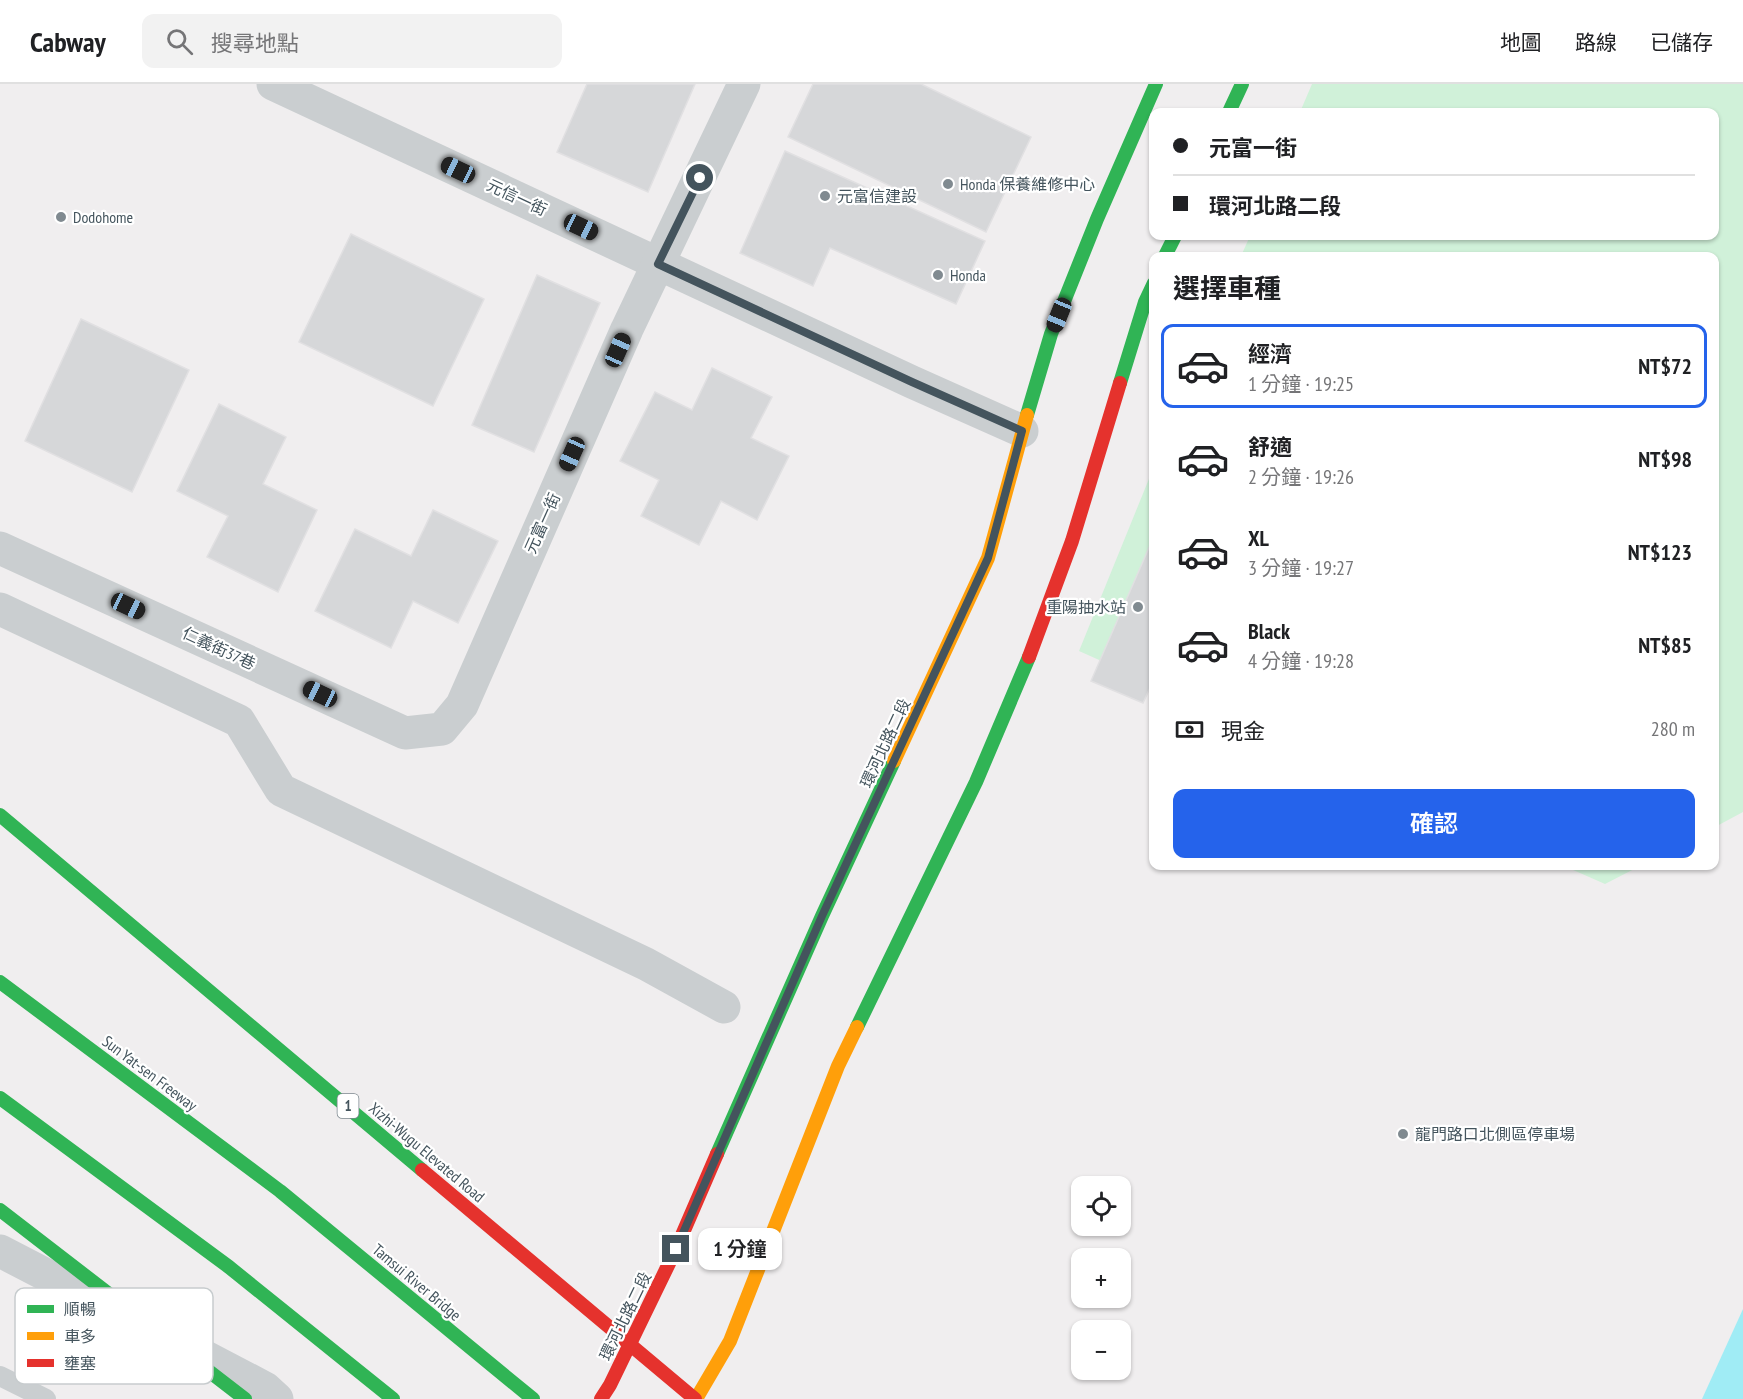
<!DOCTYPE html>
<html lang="zh-TW">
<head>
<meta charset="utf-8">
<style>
  :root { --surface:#fff; --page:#f2f2f2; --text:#202124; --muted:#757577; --line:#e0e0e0; --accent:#2563eb }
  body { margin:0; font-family:"PT Sans Narrow","Noto Sans TC",sans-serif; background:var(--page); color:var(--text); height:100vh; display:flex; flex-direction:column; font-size:22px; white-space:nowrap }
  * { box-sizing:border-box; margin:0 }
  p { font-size:20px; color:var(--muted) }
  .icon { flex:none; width:33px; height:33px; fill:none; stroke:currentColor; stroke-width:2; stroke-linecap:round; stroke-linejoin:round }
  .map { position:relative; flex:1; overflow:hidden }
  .side { position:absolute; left:1149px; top:168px; width:570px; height:618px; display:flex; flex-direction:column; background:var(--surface); border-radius:12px; box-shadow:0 2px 4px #0004 }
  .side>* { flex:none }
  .hud { position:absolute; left:1149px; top:24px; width:570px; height:132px; border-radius:12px; box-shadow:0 2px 4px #0004; display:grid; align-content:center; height:132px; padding:0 24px; background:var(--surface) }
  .buttons { position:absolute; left:1071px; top:1092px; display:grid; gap:12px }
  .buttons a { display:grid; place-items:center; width:60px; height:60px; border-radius:12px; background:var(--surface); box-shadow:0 2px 4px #0004; font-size:30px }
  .end { position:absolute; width:27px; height:27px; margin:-14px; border:8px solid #44545d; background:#fff; box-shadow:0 0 0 3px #fff }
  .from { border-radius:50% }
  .bubble { position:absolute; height:42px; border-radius:12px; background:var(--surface); box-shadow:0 2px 4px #0004; font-size:20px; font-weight:600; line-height:42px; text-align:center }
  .car { position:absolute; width:18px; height:36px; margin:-18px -9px; border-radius:8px; box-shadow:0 0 4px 2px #0007; background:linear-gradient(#222 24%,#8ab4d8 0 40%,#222 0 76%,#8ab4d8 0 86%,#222 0) }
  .hud b { display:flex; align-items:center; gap:21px; height:57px; font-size:22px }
  .hud b+b { border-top:2px solid var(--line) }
  .hud i { width:15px; height:15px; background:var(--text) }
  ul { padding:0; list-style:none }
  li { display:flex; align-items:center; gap:18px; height:84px; margin:0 12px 9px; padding:0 12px; border:3px solid transparent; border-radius:12px }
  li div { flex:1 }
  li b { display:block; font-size:22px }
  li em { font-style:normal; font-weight:600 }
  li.on { border-color:var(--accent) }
  li>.icon { width:54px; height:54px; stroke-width:1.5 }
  h2 { padding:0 24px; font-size:27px; line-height:72px }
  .pay { display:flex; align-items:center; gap:15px; height:66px; padding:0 24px; font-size:22px }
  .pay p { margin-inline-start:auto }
  .cta { display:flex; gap:12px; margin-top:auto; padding:12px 24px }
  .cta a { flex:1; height:69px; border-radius:12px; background:var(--accent); color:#fff; font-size:24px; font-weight:600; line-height:69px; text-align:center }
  header { display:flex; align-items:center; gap:36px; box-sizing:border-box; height:84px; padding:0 30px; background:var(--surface); border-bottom:2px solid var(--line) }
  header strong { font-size:28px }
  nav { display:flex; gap:33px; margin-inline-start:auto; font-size:21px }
  .search { width:420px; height:54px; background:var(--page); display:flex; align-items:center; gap:15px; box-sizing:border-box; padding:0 21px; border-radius:12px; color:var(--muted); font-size:22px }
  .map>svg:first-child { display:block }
  .green { fill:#d0f1d9 }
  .water { fill:#a0ecf5 }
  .building { fill:#d6d7d9; stroke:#e1e0e2; stroke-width:1.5 }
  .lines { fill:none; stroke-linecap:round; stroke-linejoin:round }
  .lane { stroke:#caced0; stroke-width:20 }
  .street { stroke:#caced0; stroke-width:33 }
  .fast { stroke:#30b455; stroke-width:14 }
  .slow { stroke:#ff9f0a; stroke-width:14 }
  .jam { stroke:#e5322d; stroke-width:14 }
  .route { stroke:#44545d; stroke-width:8 }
  .poi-dot { fill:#808a90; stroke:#fff; stroke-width:2 }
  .labels { text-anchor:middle; stroke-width:4.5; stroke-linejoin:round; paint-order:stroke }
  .shield { fill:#fff; stroke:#7c878e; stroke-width:1.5 }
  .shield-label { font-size:15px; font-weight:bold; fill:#44545d }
  .poi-label { font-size:16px; fill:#44545d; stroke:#fff; text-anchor:start }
  .street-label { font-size:16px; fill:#44545d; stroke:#fff }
  .key { fill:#fff; stroke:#c7ccce; stroke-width:1.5 }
  .key-label { font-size:16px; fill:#44545d }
</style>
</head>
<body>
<header>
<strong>Cabway</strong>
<div class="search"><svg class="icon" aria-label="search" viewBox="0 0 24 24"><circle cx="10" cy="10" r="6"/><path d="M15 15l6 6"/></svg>搜尋地點</div>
<nav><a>地圖</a><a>路線</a><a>已儲存</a></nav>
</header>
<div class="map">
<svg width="1743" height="1315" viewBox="0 0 1743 1315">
  <rect width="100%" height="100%" fill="#f0eeef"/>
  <g class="green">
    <polygon points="1312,0 1743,0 1743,728 1715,743 1714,172 1241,172 1250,152 1714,152 1714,28 1300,28"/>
    <polygon points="1153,385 1153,600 1079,567"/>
    <polygon points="1564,782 1640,782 1605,800"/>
  </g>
  <polygon class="water" points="1743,1225 1743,1315 1702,1315"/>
  <g class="building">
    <polygon points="587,0 695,0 648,108 557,68"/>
    <polygon points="813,0 921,0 1031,53 986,148 788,53"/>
    <polygon points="785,67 985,157 956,220 830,164 813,202 740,169"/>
    <polygon points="351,150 484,215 433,322 299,258"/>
    <polygon points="537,191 600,219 534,368 472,341"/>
    <polygon points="81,235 189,286 132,408 25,357"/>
    <polygon points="712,284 772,313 751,354 789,372 757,436 721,417 699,461 641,432 659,396 620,377 655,308 692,326"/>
    <polygon points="219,320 286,353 263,400 317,426 278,508 207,473 228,432 177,407"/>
    <polygon points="433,426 498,457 458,539 413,517 391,564 315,527 355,445 411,472"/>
    <polygon points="1154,452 1154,595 1143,619 1091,597"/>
  </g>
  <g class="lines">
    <polyline class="lane" points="0,1292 46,1315"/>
    <g class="street">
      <polyline points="273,0 912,298 1022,347"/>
      <polyline points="0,464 405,649 442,645 462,621 627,245 744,0"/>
      <polyline points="0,525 239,637 281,706 646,880 724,923"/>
      <polyline points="0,1167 118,1228"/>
      <polyline points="204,1272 265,1304 277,1315"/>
    </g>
    <g class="fast">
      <polyline points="1229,28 1242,0"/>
      <polyline points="1165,172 1175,152"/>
      <polyline points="1120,299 1145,218 1154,199"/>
      <polyline points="1027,331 1051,250 1097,135 1156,0"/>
      <polyline points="0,731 422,1086"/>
      <polyline points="0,898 280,1107 533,1315"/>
      <polyline points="857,943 976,698 1029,573"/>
      <polyline points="0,1014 229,1183 393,1315"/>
      <polyline points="717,1070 822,832 894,677"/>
      <polyline points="0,1126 245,1315"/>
    </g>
    <g class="slow">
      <polyline points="894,677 988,474 1027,331"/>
      <polyline points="696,1315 730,1257 838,982 857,943"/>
    </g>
    <g class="jam">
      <polyline points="1029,573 1072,457 1120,299"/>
      <polyline points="422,1086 695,1315"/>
      <polyline points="601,1315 610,1301 676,1165 717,1070"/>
    </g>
  </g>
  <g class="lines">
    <polyline class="route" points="676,1165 822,832 988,474 1022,347 912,298 658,180 700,94"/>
  </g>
  <g class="poi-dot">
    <circle cx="948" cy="100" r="6"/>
    <circle cx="825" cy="112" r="6"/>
    <circle cx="61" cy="133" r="6"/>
    <circle cx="938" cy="191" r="6"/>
    <circle cx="1138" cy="523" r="6"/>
    <circle cx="1403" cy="1050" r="6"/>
  </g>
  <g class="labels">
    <rect class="shield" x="337.5" y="1010" width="21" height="24" rx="4.5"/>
    <g class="shield-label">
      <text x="348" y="1027">1</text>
    </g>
    <g class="poi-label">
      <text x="960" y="106">Honda 保養維修中心</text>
      <text x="837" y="118">元富信建設</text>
      <text x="73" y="139">Dodohome</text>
      <text x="950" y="197">Honda</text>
      <text x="1126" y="529" text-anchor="end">重陽抽水站</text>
      <text x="1415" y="1056">龍門路口北側區停車場</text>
    </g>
    <g class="street-label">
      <text transform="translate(517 113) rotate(25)" y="6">元信一街</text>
      <text transform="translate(542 439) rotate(-66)" y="6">元富一街</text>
      <text transform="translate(219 564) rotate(25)" y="6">仁義街37巷</text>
      <text transform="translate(885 659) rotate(-65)" y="6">環河北路二段</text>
      <text transform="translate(150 989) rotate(37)" y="6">Sun Yat-sen Freeway</text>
      <text transform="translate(427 1068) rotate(40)" y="6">Xizhi-Wugu Elevated Road</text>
      <text transform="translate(417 1198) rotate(40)" y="6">Tamsui River Bridge</text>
      <text transform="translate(625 1232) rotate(-64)" y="6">環河北路二段</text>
    </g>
  </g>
  <rect x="15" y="1204" width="198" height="96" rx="9" class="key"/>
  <rect x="27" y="1221" width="27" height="8" fill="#30b455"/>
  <rect x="27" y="1248" width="27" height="8" fill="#ff9f0a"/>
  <rect x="27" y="1275" width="27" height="8" fill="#e5322d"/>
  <g class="key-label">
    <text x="64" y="1231">順暢</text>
    <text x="64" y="1258">車多</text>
    <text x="64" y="1285">壅塞</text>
  </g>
</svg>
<div class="buttons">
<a><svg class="icon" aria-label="locate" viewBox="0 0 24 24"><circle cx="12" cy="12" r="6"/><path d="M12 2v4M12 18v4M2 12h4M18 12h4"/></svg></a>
<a>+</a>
<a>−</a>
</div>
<i class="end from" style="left:700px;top:94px"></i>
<i class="end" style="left:676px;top:1165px"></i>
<div class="bubble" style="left:698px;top:1144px;width:84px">1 分鐘</div>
<i class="car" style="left:458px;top:86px;rotate:295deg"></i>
<i class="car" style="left:581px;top:143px;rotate:115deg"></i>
<i class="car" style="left:1059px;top:231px;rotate:202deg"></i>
<i class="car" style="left:618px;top:266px;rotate:24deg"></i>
<i class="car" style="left:572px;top:370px;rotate:204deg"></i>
<i class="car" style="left:128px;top:522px;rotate:115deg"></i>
<i class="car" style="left:320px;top:610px;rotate:295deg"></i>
<div class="hud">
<b><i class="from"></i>元富一街</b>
<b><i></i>環河北路二段</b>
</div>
<section class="side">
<h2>選擇車種</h2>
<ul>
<li class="on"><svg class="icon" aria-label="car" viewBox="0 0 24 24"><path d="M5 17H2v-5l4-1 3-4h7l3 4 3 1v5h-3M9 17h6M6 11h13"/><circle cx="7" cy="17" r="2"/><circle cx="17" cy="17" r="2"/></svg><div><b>經濟</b><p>1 分鐘 · 19:25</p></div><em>NT$72</em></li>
<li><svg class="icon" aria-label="car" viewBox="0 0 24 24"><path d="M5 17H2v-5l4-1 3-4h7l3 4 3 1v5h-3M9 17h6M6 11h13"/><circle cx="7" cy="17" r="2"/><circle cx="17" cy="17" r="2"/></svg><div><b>舒適</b><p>2 分鐘 · 19:26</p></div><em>NT$98</em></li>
<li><svg class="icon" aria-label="car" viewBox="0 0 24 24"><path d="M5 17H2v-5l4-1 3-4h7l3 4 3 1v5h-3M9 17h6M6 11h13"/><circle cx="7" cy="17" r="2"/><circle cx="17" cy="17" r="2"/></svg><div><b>XL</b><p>3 分鐘 · 19:27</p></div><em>NT$123</em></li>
<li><svg class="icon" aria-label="car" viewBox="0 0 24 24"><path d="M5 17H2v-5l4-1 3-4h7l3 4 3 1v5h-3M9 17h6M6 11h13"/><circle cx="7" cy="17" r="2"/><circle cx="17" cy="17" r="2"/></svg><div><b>Black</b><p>4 分鐘 · 19:28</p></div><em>NT$85</em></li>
</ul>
<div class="pay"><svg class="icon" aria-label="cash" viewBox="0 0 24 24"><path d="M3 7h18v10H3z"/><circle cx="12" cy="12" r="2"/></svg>現金<p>280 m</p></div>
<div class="cta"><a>確認</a></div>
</section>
</div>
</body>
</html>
